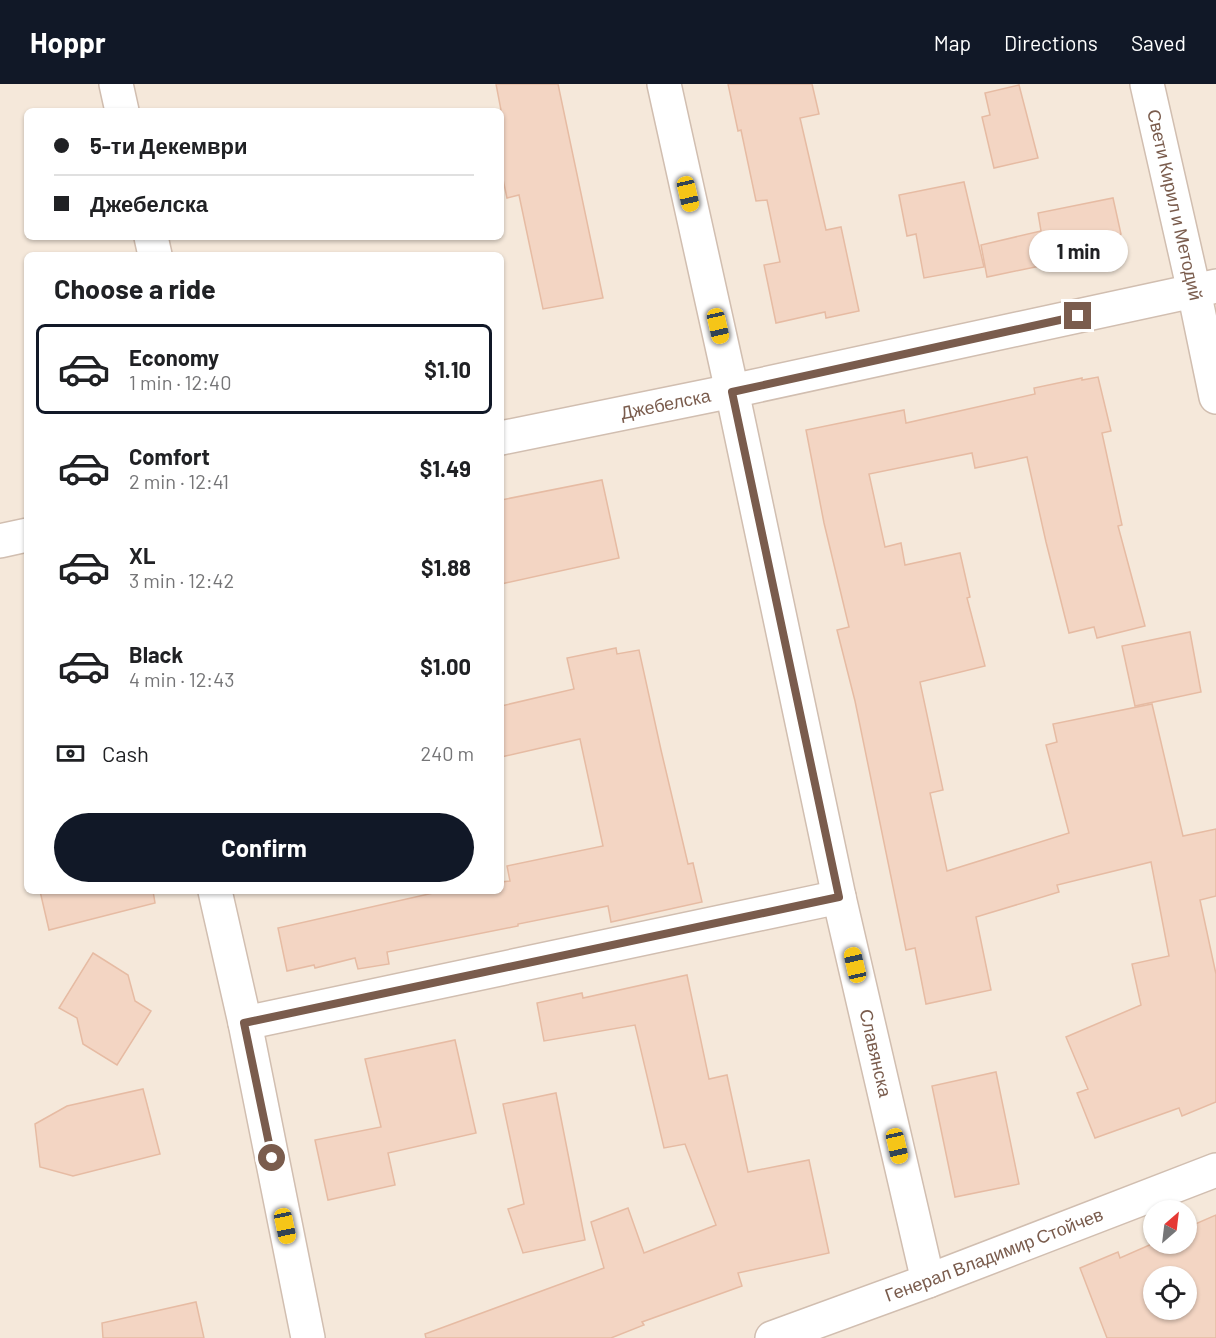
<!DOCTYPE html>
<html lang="en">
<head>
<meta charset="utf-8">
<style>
  :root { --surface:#fff; --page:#f6f6f6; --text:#202124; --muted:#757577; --line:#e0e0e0; --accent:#111827 }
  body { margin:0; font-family:Barlow,sans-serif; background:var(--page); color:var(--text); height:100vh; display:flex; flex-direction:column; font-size:22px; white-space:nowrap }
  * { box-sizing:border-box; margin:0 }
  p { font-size:20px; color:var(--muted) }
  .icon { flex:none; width:33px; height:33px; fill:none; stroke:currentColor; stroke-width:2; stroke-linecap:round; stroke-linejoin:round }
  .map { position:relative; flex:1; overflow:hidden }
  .drawer { position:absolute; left:24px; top:168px; width:480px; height:642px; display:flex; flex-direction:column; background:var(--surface); border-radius:9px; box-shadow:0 2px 4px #0004 }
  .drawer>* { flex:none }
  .banner { position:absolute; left:24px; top:24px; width:480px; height:132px; border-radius:9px; box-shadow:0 2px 4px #0004; display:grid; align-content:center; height:132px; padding:0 30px; background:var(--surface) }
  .needle { width:39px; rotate:28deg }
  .buttons { position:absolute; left:1143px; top:1116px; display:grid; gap:12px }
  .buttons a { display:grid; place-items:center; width:54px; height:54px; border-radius:50%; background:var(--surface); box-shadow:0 2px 4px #0004; font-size:30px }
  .end { position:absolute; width:27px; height:27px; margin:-14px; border:8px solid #7a5c4d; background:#fff; box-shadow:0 0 0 3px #fff }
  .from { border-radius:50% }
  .bubble { position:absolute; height:42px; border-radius:21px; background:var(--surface); box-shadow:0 2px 4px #0004; font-size:20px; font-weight:700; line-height:42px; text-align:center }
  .car { position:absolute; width:18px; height:36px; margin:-18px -9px; border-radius:8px; box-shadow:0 0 4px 2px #0007; background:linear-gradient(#f5c518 24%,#345 0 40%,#f5c518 0 76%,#345 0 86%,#f5c518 0) }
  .banner b { display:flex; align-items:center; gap:21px; height:57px; font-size:22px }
  .banner b+b { border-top:2px solid var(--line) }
  .banner i { width:15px; height:15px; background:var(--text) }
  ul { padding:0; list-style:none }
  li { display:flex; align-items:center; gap:18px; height:90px; margin:0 12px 9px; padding:0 18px; border:3px solid transparent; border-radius:9px }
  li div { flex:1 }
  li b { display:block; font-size:22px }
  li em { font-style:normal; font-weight:700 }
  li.selected { border-color:var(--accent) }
  li>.icon { width:54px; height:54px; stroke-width:1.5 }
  h2 { padding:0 30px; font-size:27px; line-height:72px }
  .pay { display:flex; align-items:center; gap:15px; height:66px; padding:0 30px; font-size:22px }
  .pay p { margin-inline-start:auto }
  .primary-button { display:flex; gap:12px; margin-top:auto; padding:12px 30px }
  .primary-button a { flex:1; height:69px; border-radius:36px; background:var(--accent); color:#fff; font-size:24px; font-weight:700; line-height:69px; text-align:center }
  header { display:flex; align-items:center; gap:36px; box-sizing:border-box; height:84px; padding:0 30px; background:var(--accent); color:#fff }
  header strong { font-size:28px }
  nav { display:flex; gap:33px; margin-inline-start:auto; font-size:21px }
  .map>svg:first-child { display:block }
  .residential { fill:#f5e8da; fill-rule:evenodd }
  .building { fill:#f3d5c3; stroke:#e6bba3; stroke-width:1.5; fill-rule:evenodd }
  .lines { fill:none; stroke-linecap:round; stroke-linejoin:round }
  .minor-casing { stroke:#d1beb0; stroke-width:36 }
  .minor { stroke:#fff; stroke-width:33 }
  .route { stroke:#7a5c4d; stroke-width:8 }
  .labels { text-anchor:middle; stroke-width:6; stroke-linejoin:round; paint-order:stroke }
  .street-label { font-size:18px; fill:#7a5c4d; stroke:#fffaf3 }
</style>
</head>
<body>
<header>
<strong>Hoppr</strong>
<nav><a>Map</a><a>Directions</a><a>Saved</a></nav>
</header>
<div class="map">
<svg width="1216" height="1254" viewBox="0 0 1216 1254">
  <rect width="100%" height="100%" fill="#fdf6ec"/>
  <path class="residential" d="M0 0H1216V1254H0ZM27 27H501V153H27ZM27 171H501V807H27ZM1154 1126H1186V1160H1154ZM1154 1192H1186V1226H1154Z"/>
  <g class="building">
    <polygon points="496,0 558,0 603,214 543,225 519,111 507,114 501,86 501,26"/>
    <polygon points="728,0 812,0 819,30 800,34 826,146 841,143 859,227 826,234 825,228 776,239 764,181 780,178 767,116 756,117 741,46 738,47"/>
    <polygon points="1019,1 1038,74 994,84 982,33 990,31 985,9"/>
    <polygon points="964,98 984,183 924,194 916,150 907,152 899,111"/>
    <polygon points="1113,114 1121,150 1119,151 1122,165 987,193 981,161 1041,147 1038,129"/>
    <polygon points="1098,293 1111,347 1102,349 1122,441 1118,442 1145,542 1097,554 1094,543 1069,549 1046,458 1027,373 975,384 972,369 869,390 885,463 901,459 905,481 960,469 970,513 967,514 985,582 920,598 943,706 930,709 947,787 1069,749 1046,661 1057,658 1053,640 1152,620 1183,752 1216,745 1216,812 1200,816 1216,890 1216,1018 1182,1032 1179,1024 1095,1054 1077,1009 1088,1005 1066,953 1141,921 1132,880 1169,872 1151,778 1057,801 1059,808 976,833 991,906 926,920 915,864 906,866 855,617 837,546 849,543 824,439 806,346 904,326 906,339 1035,310 1034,304 1082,294 1082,296"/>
    <polygon points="602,396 619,474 501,500 501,416"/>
    <polygon points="1190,548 1201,608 1135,622 1122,562"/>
    <polygon points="616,564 617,570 639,566 661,666 688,780 693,779 702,818 611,838 608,822 518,840 518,842 387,868 389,880 358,885 355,874 315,884 314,881 287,887 278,844 442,807 501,807 501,798 510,797 507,782 603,762 580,655 501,673 501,622 574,605 567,574"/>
    <polygon points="40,807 153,807 155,819 49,846"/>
    <polygon points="93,869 128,891 135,917 151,927 117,981 83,960 77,934 59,924"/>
    <polygon points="687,891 709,995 727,991 748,1088 809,1076 829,1169 738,1189 742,1202 642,1238 644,1241 611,1254 426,1254 425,1250 604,1184 591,1138 628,1124 644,1169 716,1141 685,1060 664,1064 635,941 544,957 537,919 582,909 583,914"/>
    <polygon points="455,956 476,1049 388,1069 395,1101 328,1116 315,1056 381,1043 365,975"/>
    <polygon points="996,988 1019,1100 955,1113 932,1002"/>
    <polygon points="143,1005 160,1070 73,1092 40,1083 35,1040 67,1022"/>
    <polygon points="556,1009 585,1156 523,1169 508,1125 524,1120 503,1020"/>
    <path d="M1216 1131V1254H1107L1080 1184 1118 1168 1120 1174 1154 1159 1186 1160V1144ZM1154 1192H1186V1226H1154Z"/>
    <polygon points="196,1218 204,1254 103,1254 102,1239"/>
  </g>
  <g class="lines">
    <g class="minor-casing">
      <g id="minor">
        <polyline points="116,0 122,27"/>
        <path id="s1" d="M664 0 732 307 839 813 928 1197"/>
        <path id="s2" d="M1147 0 1194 207 1216 313"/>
        <polyline points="151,153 155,171"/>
        <path id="s3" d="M501 354 732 307 1216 202"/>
        <polyline points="0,457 27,451"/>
        <polyline points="215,807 245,939 308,1254"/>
        <polyline points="245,939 839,813"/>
        <path id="s4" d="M772 1254 928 1197 1216 1086"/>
      </g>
    </g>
    <use href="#minor" class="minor"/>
  </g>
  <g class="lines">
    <polyline class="route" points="272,1074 244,939 839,813 732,308 1078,232"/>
  </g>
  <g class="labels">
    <g class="street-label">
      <text dy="6" stroke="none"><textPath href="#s2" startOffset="124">Свети Кирил и Методий</textPath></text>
      <text dy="6" stroke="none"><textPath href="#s3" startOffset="168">Джебелска</textPath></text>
      <text dy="6" stroke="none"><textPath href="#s1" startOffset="992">Славянска</textPath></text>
      <text dy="6" stroke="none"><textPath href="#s4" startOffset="237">Генерал Владимир Стойчев</textPath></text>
    </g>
  </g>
</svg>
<div class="buttons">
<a><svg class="needle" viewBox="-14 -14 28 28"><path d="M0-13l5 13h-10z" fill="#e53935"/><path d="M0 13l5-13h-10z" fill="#757577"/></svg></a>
<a><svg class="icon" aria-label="locate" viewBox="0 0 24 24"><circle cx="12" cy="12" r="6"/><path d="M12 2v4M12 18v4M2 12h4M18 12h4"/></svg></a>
</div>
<i class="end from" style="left:272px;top:1074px"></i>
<i class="end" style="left:1078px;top:232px"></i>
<div class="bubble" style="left:1029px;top:146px;width:99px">1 min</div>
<i class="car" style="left:688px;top:110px;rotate:167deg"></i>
<i class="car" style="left:718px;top:242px;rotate:167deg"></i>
<i class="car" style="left:855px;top:881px;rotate:347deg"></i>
<i class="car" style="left:897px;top:1062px;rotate:167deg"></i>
<i class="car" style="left:285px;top:1142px;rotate:168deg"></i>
<div class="banner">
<b><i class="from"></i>5-ти Декември</b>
<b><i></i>Джебелска</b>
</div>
<section class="drawer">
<h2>Choose a ride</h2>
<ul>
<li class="selected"><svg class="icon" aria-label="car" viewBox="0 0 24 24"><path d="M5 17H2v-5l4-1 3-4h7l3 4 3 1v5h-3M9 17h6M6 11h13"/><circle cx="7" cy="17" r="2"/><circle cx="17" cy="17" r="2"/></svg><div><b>Economy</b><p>1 min · 12:40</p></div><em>$1.10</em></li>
<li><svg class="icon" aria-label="car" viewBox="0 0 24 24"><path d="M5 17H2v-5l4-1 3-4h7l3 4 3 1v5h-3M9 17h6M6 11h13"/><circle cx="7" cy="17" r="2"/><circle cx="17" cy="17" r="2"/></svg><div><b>Comfort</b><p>2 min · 12:41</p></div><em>$1.49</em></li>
<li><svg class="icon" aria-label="car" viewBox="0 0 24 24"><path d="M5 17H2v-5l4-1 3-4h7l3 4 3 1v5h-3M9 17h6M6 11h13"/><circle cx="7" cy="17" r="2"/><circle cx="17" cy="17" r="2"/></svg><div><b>XL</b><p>3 min · 12:42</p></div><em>$1.88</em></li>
<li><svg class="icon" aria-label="car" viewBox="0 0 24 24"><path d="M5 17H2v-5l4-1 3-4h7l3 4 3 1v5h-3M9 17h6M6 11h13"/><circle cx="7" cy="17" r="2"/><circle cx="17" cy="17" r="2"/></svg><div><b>Black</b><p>4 min · 12:43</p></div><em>$1.00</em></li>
</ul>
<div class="pay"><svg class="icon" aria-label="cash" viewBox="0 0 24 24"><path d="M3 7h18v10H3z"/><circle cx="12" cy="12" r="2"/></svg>Cash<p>240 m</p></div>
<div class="primary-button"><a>Confirm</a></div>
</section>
</div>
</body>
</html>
